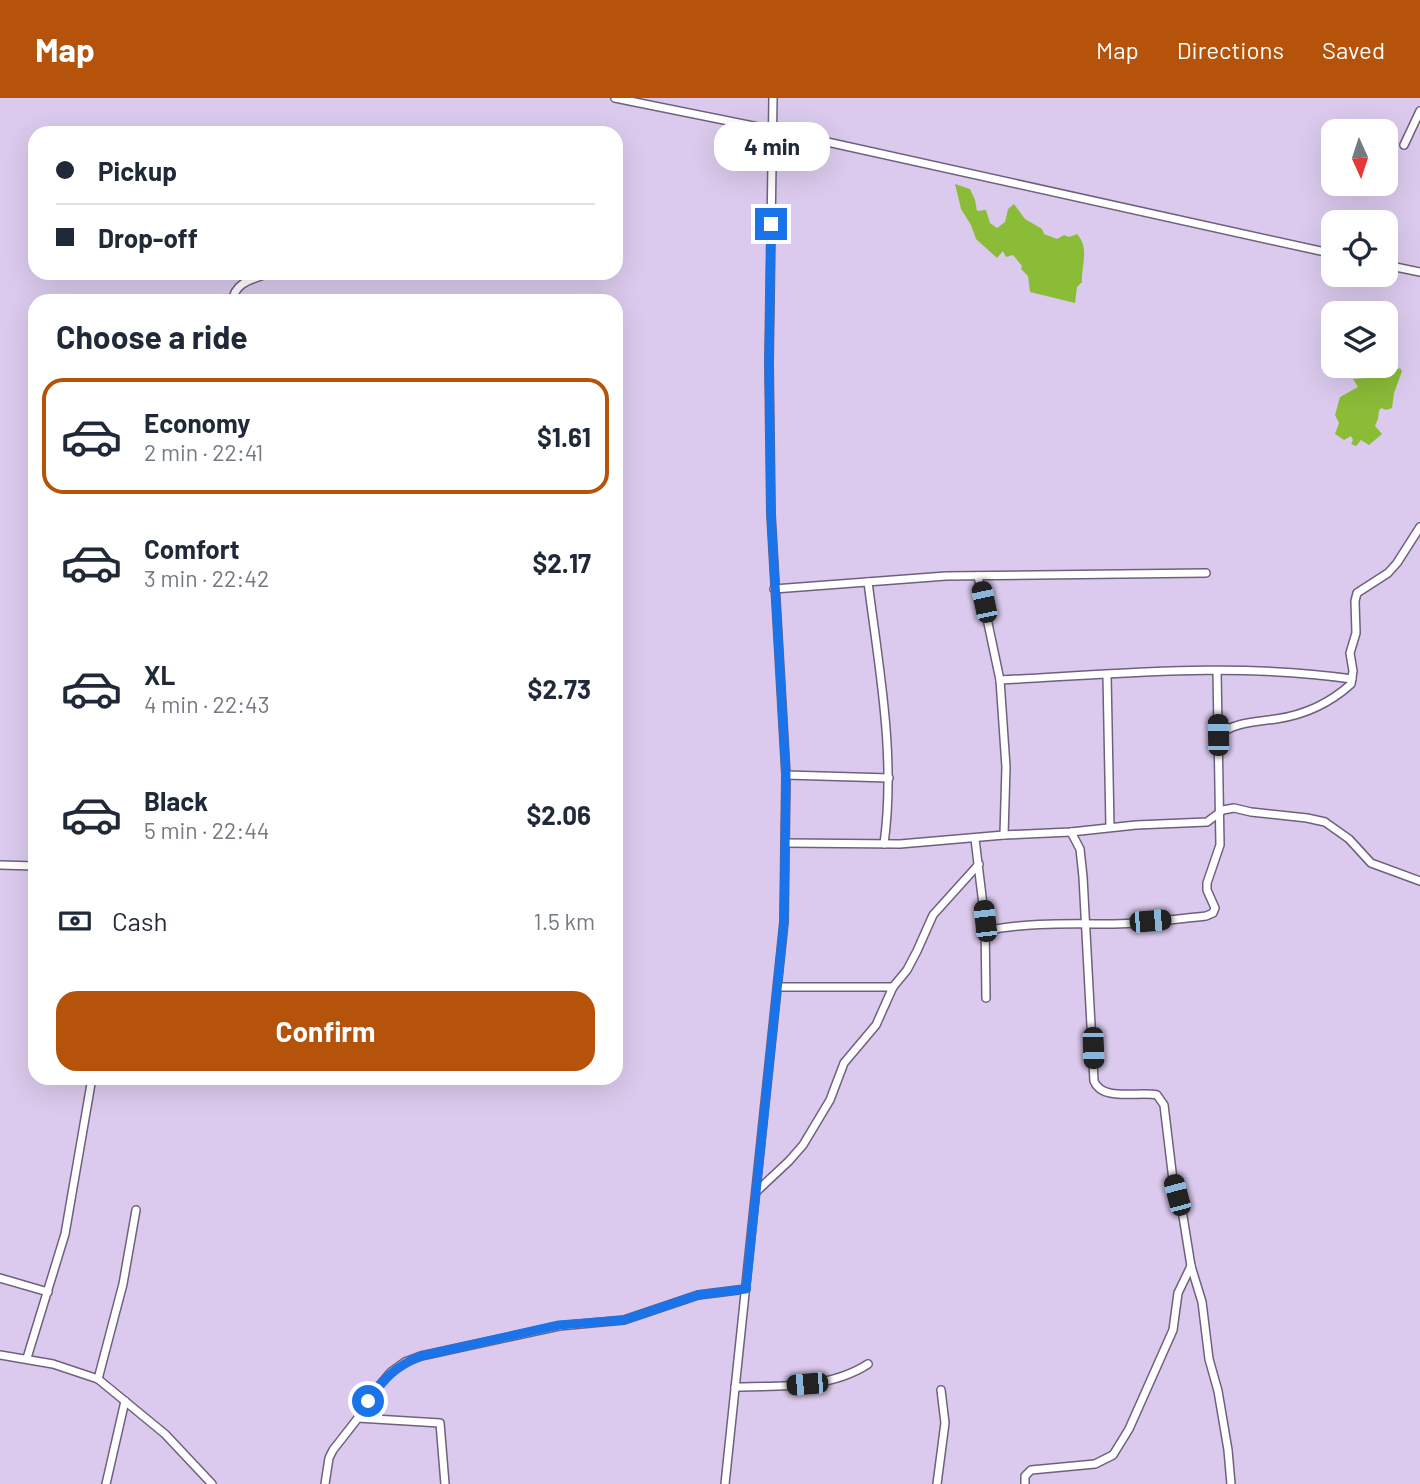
<!DOCTYPE html>
<html lang="en">
<head>
<meta charset="utf-8">
<style>
  :root { --surface:#fff; --page:#f6f6f7; --text:#1f2937; --muted:#747a83; --line:#e0e1e3; --accent:#b45309 }
  body { margin:0; font-family:Barlow,sans-serif; background:var(--page); color:var(--text); height:100vh; display:flex; flex-direction:column; font-size:26px; white-space:nowrap }
  * { box-sizing:border-box; margin:0 }
  p { font-size:23px; color:var(--muted) }
  .icon { flex:none; width:38px; height:38px; fill:none; stroke:currentColor; stroke-width:2; stroke-linecap:round; stroke-linejoin:round }
  .map { position:relative; flex:1; overflow:hidden }
  .panel { position:absolute; left:28px; top:196px; width:595px; height:791px; display:flex; flex-direction:column; background:var(--surface); border-radius:21px; box-shadow:0 7px 28px #0002 }
  .panel>* { flex:none }
  .top-card { position:absolute; left:28px; top:28px; width:595px; height:154px; border-radius:21px; box-shadow:0 7px 28px #0002; display:grid; align-content:center; height:154px; padding:0 28px; background:var(--surface) }
  .needle { width:46px; rotate:177deg }
  .fabs { position:absolute; left:1321px; top:21px; display:grid; gap:14px }
  .fabs a { display:grid; place-items:center; width:77px; height:77px; border-radius:14px; background:var(--surface); box-shadow:0 7px 28px #0002; font-size:35px }
  .end { position:absolute; width:32px; height:32px; margin:-16px; border:9px solid #1a73e8; background:#fff; box-shadow:0 0 0 4px #fff }
  .from { border-radius:50% }
  .bubble { position:absolute; height:49px; border-radius:21px; background:var(--surface); box-shadow:0 7px 28px #0002; font-size:23px; font-weight:700; line-height:49px; text-align:center }
  .car { position:absolute; width:21px; height:42px; margin:-21px -10px; border-radius:9px; box-shadow:0 0 5px 2px #0007; background:linear-gradient(#222 24%,#8ab4d8 0 40%,#222 0 76%,#8ab4d8 0 86%,#222 0) }
  .top-card b { display:flex; align-items:center; gap:24px; height:66px; font-size:26px }
  .top-card b+b { border-top:2px solid var(--line) }
  .top-card i { width:18px; height:18px; background:var(--text) }
  ul { padding:0; list-style:none }
  li { display:flex; align-items:center; gap:21px; height:116px; margin:0 14px 10px; padding:0 14px; border:4px solid transparent; border-radius:21px }
  li div { flex:1 }
  li b { display:block; font-size:26px }
  li em { font-style:normal; font-weight:700 }
  li.selected { border-color:var(--accent) }
  li>.icon { width:63px; height:63px; stroke-width:1.5 }
  h2 { padding:0 28px; font-size:32px; line-height:84px }
  .pay { display:flex; align-items:center; gap:18px; height:77px; padding:0 28px; font-size:26px }
  .pay p { margin-inline-start:auto }
  .cta { display:flex; gap:14px; margin-top:auto; padding:14px 28px }
  .cta a { flex:1; height:80px; border-radius:21px; background:var(--accent); color:#fff; font-size:28px; font-weight:700; line-height:80px; text-align:center }
  header { display:flex; align-items:center; gap:42px; box-sizing:border-box; height:98px; padding:0 35px; background:var(--accent); color:#fff }
  header strong { font-size:33px }
  nav { display:flex; gap:38px; margin-inline-start:auto; font-size:24px }
  .map>svg:first-child { display:block }
  .water { fill:#8abc37 }
  .lines { fill:none; stroke-linecap:round; stroke-linejoin:round }
  .minor-casing { stroke:#6f607f; stroke-width:10 }
  .minor { stroke:#fff; stroke-width:7 }
  .route { stroke:#1a73e8; stroke-width:9 }
</style>
</head>
<body>
<header>
<strong>Map</strong>
<nav><a>Map</a><a>Directions</a><a>Saved</a></nav>
</header>
<div class="map">
<svg width="1420" height="1386" viewBox="0 0 1420 1386">
  <rect width="100%" height="100%" fill="#dbcaed"/>
  <g class="water">
    <path d="M955 86 970 91 975 102 977 113 986 112 990 125 997 130 1005 124 1008 111 1014 106 1025 121 1042 131 1044 136 1057 141 1064 137 1069 139 1077 136C1090 150 1081 168 1082 184L1077 189 1075 205 1030 194 1028 178 1021 171 1022 168 1013 157 1006 159 1003 153 997 160 976 141 971 127 961 111Z"/>
    <polygon points="1400,270 1402,273 1394,295 1392,310 1386,312 1381,310 1379,313 1378,321 1375,328 1382,336 1369,347 1361,342 1356,348 1351,346 1353,342 1351,338 1344,342 1335,336 1339,325 1335,317 1340,299 1358,289 1353,281 1383,279"/>
  </g>
  <g class="lines">
    <g class="minor-casing">
      <g id="minor">
        <polyline points="615,0 773,32 1334,156"/>
        <polyline points="1404,47 1420,13"/>
        <polyline points="1386,167 1420,174"/>
        <path d="M232 203C236 183 252 182 269 175"/>
        <polyline points="978,478 1000,582 1006,669 1004,737"/>
        <path d="M868 484C879 571 896 658 884 746"/>
        <polyline points="774,491 946,478 1206,475"/>
        <polyline points="1107,577 1110,729"/>
        <path d="M1000 582C1117 576 1237 564 1352 581"/>
        <path d="M1218 637C1236 624 1255 624 1276 621 1304 617 1330 605 1351 586L1353 573 1350 555 1356 535 1355 503 1357 495 1388 475 1397 465 1420 429"/>
        <polyline points="786,677 889,680"/>
        <path d="M1071 734 1080 751 1083 779 1094 983C1102 1004 1139 993 1157 997L1164 1007 1173 1082 1182 1112 1191 1168 1202 1204 1209 1261 1218 1293 1228 1352 1231 1386"/>
        <polyline points="975,741 985,823 986,900"/>
        <polyline points="785,745 900,746 1004,737 1071,734 1136,727 1207,724 1223,712 1234,710 1251,714 1307,720 1325,724 1349,741 1371,765 1420,783"/>
        <polyline points="0,767 35,768"/>
        <path d="M985 833C1026 824 1072 826 1114 826 1145 825 1176 821 1206 818L1213 815 1215 810 1207 792V785L1220 747 1217 573"/>
        <polyline points="778,889 893,889"/>
        <polyline points="757,1093 789,1063 803,1047 830,1002 844,965 876,927 893,889 907,872 917,853 933,817 979,766"/>
        <polyline points="0,1180 48,1194"/>
        <polyline points="0,1257 53,1266 98,1281 165,1336 212,1386"/>
        <polyline points="27,1260 65,1136 92,980"/>
        <polyline points="98,1281 123,1186 136,1112"/>
        <path d="M735 1289C779 1288 830 1291 868 1266"/>
        <polyline points="358,1320 440,1325 445,1386"/>
        <polyline points="106,1386 125,1303"/>
        <polyline points="325,1386 329,1360 333,1352 358,1320 379,1288 391,1274 405,1264 421,1258 559,1228 624,1222 698,1197 746,1191"/>
        <polyline points="725,1386 784,824 786,677 771,416 769,265 773,0"/>
        <polyline points="937,1386 945,1325 941,1292"/>
        <polyline points="1025,1386 1025,1378 1031,1372 1095,1366 1113,1357 1129,1331 1173,1232 1178,1195 1191,1168"/>
      </g>
    </g>
    <use href="#minor" class="minor"/>
  </g>
  <g class="lines">
    <path class="route" d="M368 1303C383 1281 396 1268 421 1258L559 1227 624 1222 698 1197 746 1191 784 824 786 677 771 416 769 265 771 126"/>
  </g>
</svg>
<div class="fabs">
<a><svg class="needle" viewBox="-14 -14 28 28"><path d="M0-13l5 13h-10z" fill="#e53935"/><path d="M0 13l5-13h-10z" fill="#747a83"/></svg></a>
<a><svg class="icon" aria-label="locate" viewBox="0 0 24 24"><circle cx="12" cy="12" r="6"/><path d="M12 2v4M12 18v4M2 12h4M18 12h4"/></svg></a>
<a><svg class="icon" aria-label="layers" viewBox="0 0 24 24"><path d="M12 4l9 5-9 5-9-5zM3 14l9 5 9-5"/></svg></a>
</div>
<i class="end from" style="left:368px;top:1303px"></i>
<i class="end" style="left:771px;top:126px"></i>
<div class="bubble" style="left:714px;top:24px;width:116px">4 min</div>
<i class="car" style="left:984px;top:504px;rotate:348deg"></i>
<i class="car" style="left:1218px;top:637px;rotate:359deg"></i>
<i class="car" style="left:985px;top:823px;rotate:354deg"></i>
<i class="car" style="left:1150px;top:823px;rotate:85deg"></i>
<i class="car" style="left:1093px;top:950px;rotate:178deg"></i>
<i class="car" style="left:1177px;top:1097px;rotate:345deg"></i>
<i class="car" style="left:807px;top:1286px;rotate:265deg"></i>
<div class="top-card">
<b><i class="from"></i>Pickup</b>
<b><i></i>Drop-off</b>
</div>
<section class="panel">
<h2>Choose a ride</h2>
<ul>
<li class="selected"><svg class="icon" aria-label="car" viewBox="0 0 24 24"><path d="M5 17H2v-5l4-1 3-4h7l3 4 3 1v5h-3M9 17h6M6 11h13"/><circle cx="7" cy="17" r="2"/><circle cx="17" cy="17" r="2"/></svg><div><b>Economy</b><p>2 min · 22:41</p></div><em>$1.61</em></li>
<li><svg class="icon" aria-label="car" viewBox="0 0 24 24"><path d="M5 17H2v-5l4-1 3-4h7l3 4 3 1v5h-3M9 17h6M6 11h13"/><circle cx="7" cy="17" r="2"/><circle cx="17" cy="17" r="2"/></svg><div><b>Comfort</b><p>3 min · 22:42</p></div><em>$2.17</em></li>
<li><svg class="icon" aria-label="car" viewBox="0 0 24 24"><path d="M5 17H2v-5l4-1 3-4h7l3 4 3 1v5h-3M9 17h6M6 11h13"/><circle cx="7" cy="17" r="2"/><circle cx="17" cy="17" r="2"/></svg><div><b>XL</b><p>4 min · 22:43</p></div><em>$2.73</em></li>
<li><svg class="icon" aria-label="car" viewBox="0 0 24 24"><path d="M5 17H2v-5l4-1 3-4h7l3 4 3 1v5h-3M9 17h6M6 11h13"/><circle cx="7" cy="17" r="2"/><circle cx="17" cy="17" r="2"/></svg><div><b>Black</b><p>5 min · 22:44</p></div><em>$2.06</em></li>
</ul>
<div class="pay"><svg class="icon" aria-label="cash" viewBox="0 0 24 24"><path d="M3 7h18v10H3z"/><circle cx="12" cy="12" r="2"/></svg>Cash<p>1.5 km</p></div>
<div class="cta"><a>Confirm</a></div>
</section>
</div>
</body>
</html>
